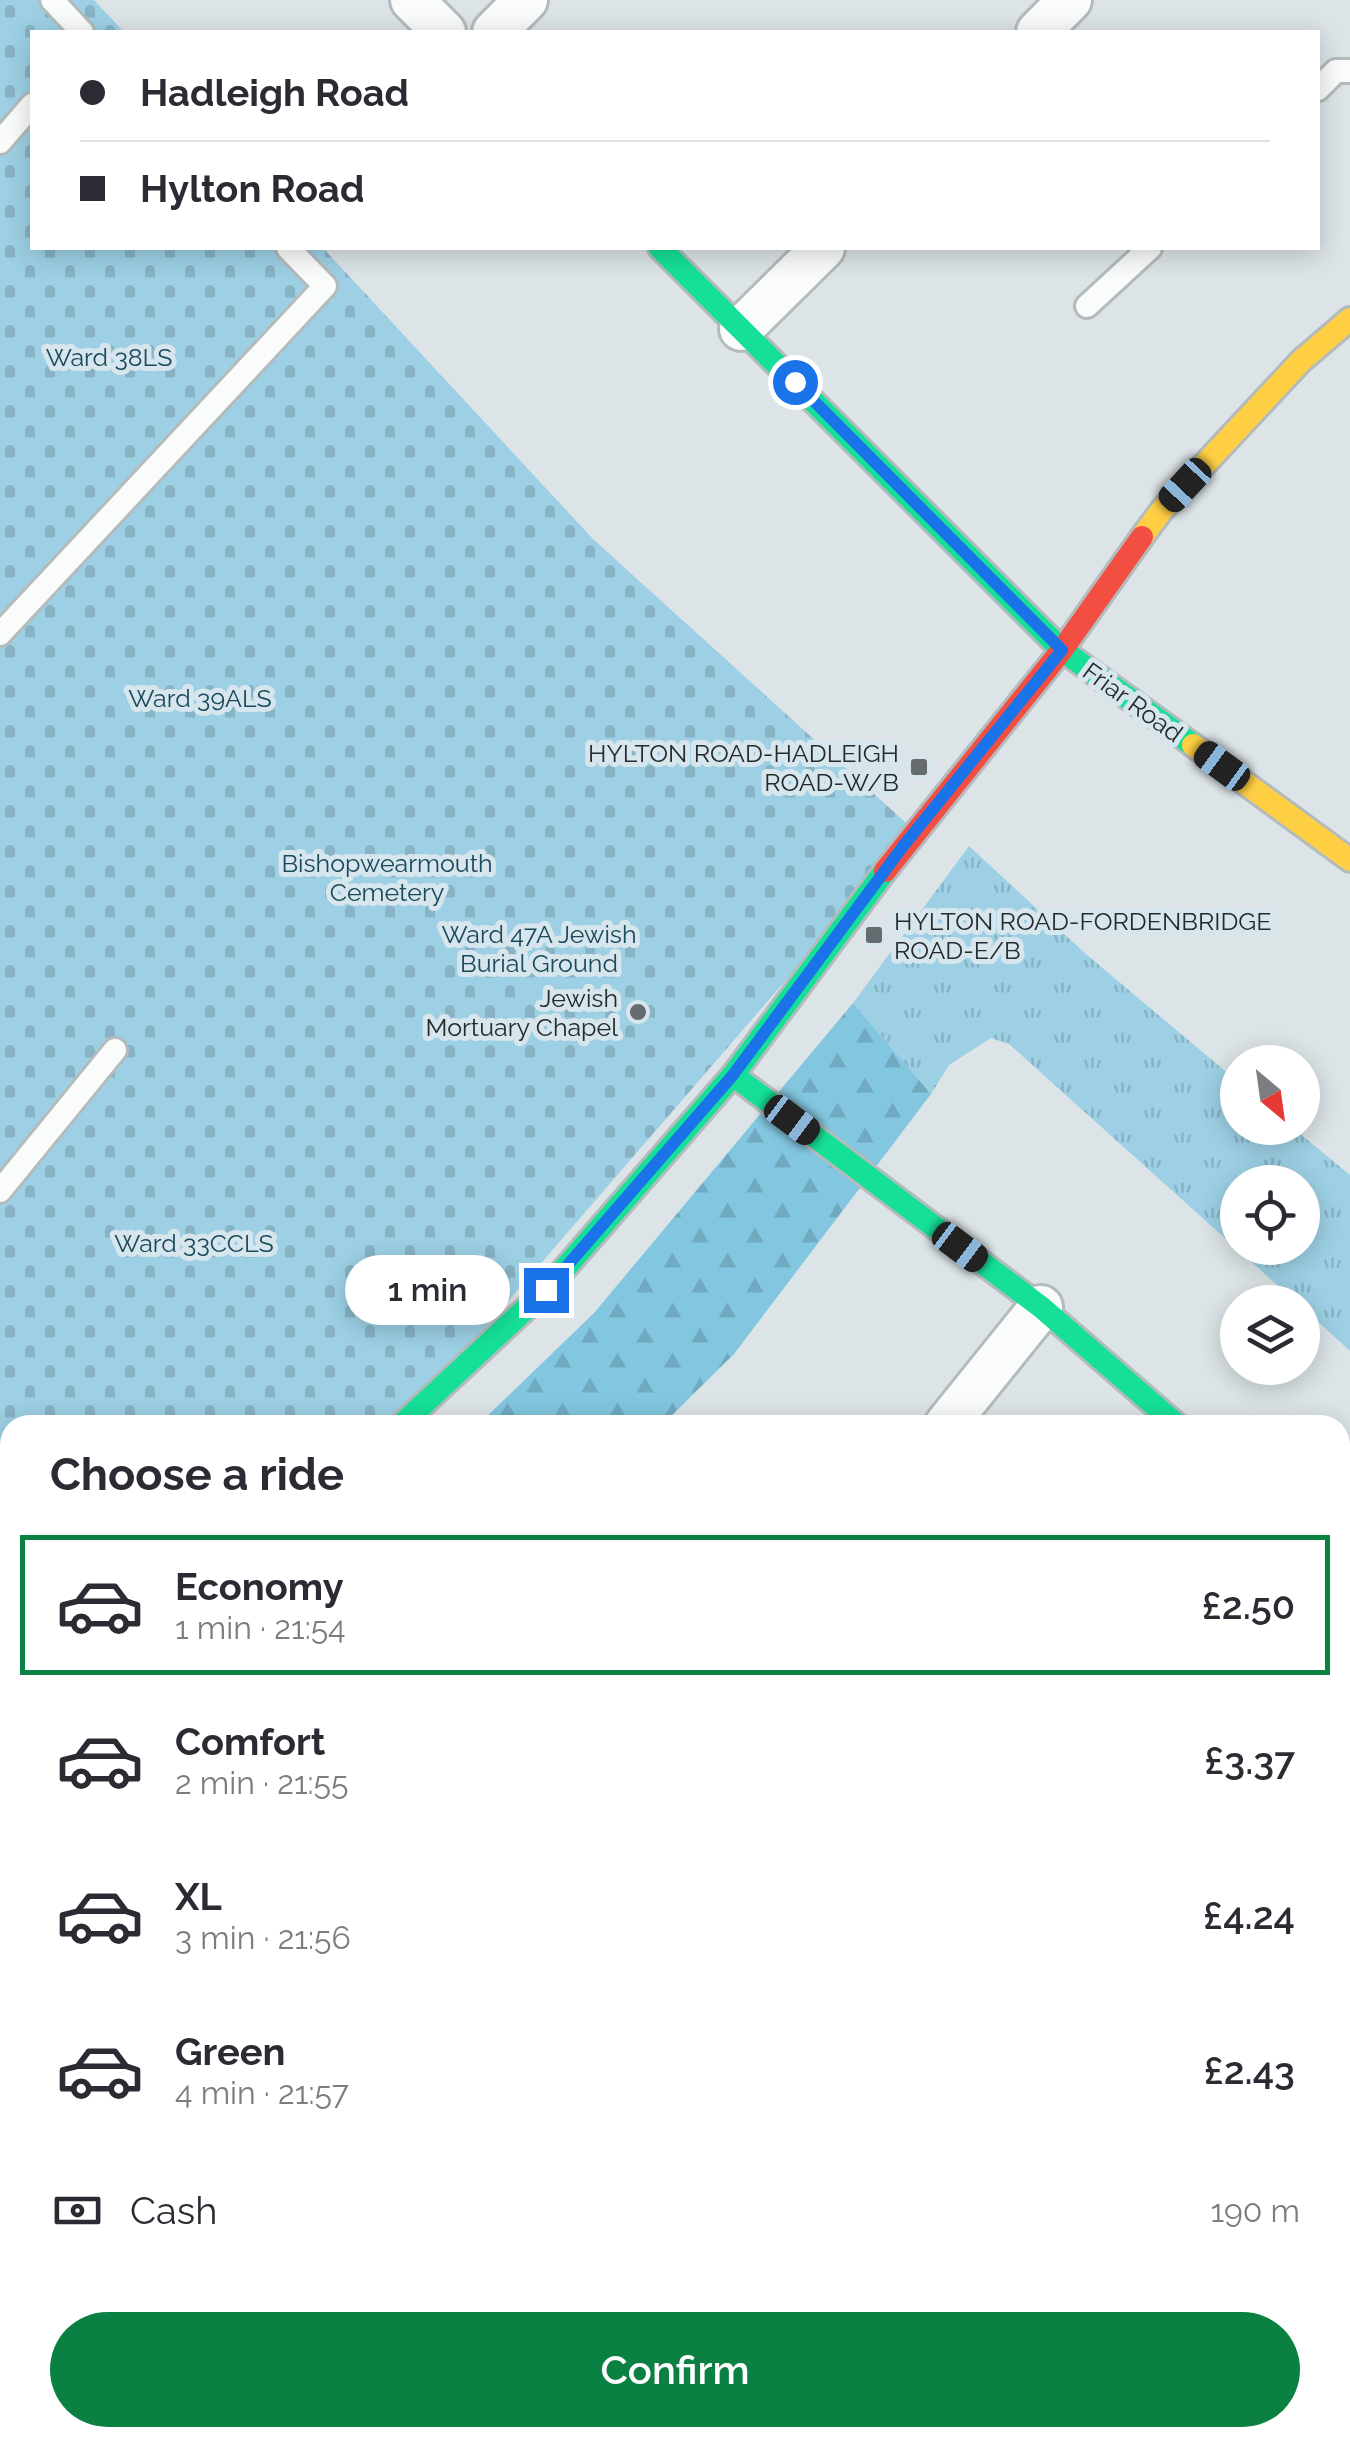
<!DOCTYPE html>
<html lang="en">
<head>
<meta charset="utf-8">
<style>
  :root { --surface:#fff; --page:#f2f2f3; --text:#2b2b33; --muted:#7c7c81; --line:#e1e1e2; --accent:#0b8043 }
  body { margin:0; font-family:Raleway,sans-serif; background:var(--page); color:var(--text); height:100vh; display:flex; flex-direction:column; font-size:38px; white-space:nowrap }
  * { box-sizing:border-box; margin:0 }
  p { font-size:32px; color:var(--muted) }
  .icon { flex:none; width:55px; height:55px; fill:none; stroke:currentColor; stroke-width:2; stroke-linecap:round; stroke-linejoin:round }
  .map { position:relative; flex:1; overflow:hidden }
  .details { position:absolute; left:0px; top:1415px; width:1350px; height:1032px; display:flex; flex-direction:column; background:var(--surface); border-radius:30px 30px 0 0; box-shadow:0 5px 25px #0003 }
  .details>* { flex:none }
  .guide { position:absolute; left:30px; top:30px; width:1290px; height:220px; border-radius:0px; box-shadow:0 5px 25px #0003; display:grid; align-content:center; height:220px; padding:0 50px; background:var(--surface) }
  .needle { width:65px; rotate:151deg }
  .buttons { position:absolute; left:1220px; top:1045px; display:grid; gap:20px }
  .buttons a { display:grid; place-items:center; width:100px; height:100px; border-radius:50%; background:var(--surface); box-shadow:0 5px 25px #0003; font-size:50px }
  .end { position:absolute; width:45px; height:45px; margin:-22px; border:12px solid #1a73e8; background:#fff; box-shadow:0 0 0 5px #fff }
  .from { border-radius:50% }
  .bubble { position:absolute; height:70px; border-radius:35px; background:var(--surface); box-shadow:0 5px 25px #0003; font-size:32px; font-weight:600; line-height:70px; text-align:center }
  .car { position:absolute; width:30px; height:60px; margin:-30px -15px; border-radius:12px; box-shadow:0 0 8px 2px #0007; background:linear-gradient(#222 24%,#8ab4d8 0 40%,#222 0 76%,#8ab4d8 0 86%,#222 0) }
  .guide b { display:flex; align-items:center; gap:35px; height:95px; font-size:38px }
  .guide b+b { border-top:2px solid var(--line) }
  .guide i { width:25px; height:25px; background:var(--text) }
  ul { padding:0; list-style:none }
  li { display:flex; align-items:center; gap:30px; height:140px; margin:0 20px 15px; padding:0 30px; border:5px solid transparent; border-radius:0px }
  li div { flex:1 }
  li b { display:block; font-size:38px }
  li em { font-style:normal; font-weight:600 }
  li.selected { border-color:var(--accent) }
  li>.icon { width:90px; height:90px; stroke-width:1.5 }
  h2 { padding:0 50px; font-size:45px; line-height:120px }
  .pay { display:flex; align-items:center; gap:25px; height:110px; padding:0 50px; font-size:38px }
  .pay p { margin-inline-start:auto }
  .button { display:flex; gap:20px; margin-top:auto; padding:20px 50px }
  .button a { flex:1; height:115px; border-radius:60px; background:var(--accent); color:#fff; font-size:40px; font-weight:600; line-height:115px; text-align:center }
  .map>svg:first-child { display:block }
  .grass { fill:url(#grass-tufts); fill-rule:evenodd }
  .forest { fill:url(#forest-firs) }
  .cemetery { fill:url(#cemetery-stones) }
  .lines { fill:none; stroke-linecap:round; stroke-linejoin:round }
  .lane-casing { stroke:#b4bbbd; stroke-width:28 }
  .street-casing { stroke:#b4bbbd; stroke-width:48 }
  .fast-casing { stroke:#b4bbbd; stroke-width:28 }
  .slow-casing { stroke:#b4bbbd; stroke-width:28 }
  .jam-casing { stroke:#b4bbbd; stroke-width:28 }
  .lane { stroke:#fafbfb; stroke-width:22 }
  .street { stroke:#fafbfb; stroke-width:42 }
  .fast { stroke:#16e098; stroke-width:22 }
  .slow { stroke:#ffcf43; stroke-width:22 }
  .jam { stroke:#f24e42; stroke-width:22 }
  .route { stroke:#1a73e8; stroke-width:12 }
  .poi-dot { fill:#656b6e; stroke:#d7e5ec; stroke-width:4 }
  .labels { text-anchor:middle; stroke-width:10; stroke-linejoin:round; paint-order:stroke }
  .park-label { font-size:25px; fill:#19495c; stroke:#d7e5ec }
  .street-label { font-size:25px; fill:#252a2d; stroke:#d7e5ec }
  .poi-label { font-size:25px; fill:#252a2d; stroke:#d7e5ec; text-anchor:end }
</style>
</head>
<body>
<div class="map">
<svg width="1350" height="2447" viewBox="0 0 1350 2447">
  <defs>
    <pattern id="grass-tufts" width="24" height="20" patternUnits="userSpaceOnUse" patternTransform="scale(2.5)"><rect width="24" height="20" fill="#9dd0e5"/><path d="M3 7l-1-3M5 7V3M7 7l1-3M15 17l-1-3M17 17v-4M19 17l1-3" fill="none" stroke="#87b3c5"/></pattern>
    <pattern id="forest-firs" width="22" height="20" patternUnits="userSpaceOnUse" patternTransform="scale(2.5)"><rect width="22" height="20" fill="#82c6df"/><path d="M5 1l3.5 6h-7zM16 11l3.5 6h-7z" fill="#70aac0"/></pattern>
    <pattern id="cemetery-stones" width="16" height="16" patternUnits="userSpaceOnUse" patternTransform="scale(2.5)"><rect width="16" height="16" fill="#9dd0e5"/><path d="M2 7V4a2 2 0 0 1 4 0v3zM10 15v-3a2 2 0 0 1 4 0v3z" fill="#87b3c5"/></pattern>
  </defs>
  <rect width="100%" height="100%" fill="#dce4e7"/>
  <path class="grass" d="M969 846 1087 955 1237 1081 1238 1128H1293L1350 1175V1351L1303 1308 1302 1302H1296L1009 1044 991 1038 949 1065 931 1094 853 1003ZM1238 1182H1302V1248H1238Z"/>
  <polygon class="forest" points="853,1003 931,1094 734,1354 662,1425 478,1425 594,1313"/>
  <polygon class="cemetery" points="0,0 94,0 124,32 32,32 32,248 323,248 593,539 915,831 401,1425 10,1425 10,1758 0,1766"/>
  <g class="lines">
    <g class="lane-casing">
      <g id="lane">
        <polyline points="52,0 82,32"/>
        <polyline points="1318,89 1336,71 1350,71"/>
        <polyline points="0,142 32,105"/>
        <polyline points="1087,306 1150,248"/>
        <polyline points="0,634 325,286 288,248"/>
        <polyline points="0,1191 115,1050"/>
        <polyline points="0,1613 10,1621"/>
      </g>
    </g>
    <g class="street-casing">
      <g id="street">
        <polyline points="412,0 444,32"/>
        <polyline points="494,32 526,0"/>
        <polyline points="1038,32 1070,0"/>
        <polyline points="741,329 823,248"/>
        <polyline points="946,1425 1041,1307"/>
        <polyline points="1340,1487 1350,1496"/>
        <polyline points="1340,1567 1350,1576"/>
        <polyline points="1340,1626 1350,1626"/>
        <polyline points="1340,1994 1350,1990"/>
        <polyline points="0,2200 10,2206"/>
        <polyline points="595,2438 617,2447"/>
        <polyline points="686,2447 690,2438"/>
      </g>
    </g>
    <g class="fast-casing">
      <g id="fast">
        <polyline points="660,248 1062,650 1193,745"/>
        <polyline points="733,1075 1041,1307 1177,1425"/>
        <polyline points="401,1425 546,1290 733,1075 885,871"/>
      </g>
    </g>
    <g class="slow-casing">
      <g id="slow">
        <polyline points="1142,537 1162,510 1301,361 1350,319"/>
        <polyline points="1193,745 1350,860"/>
        <polyline points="0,1762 10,1755"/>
      </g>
    </g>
    <g class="jam-casing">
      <polyline id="jam" points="885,871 1062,650 1142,537"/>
    </g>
    <use href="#lane" class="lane"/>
    <use href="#street" class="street"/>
    <use href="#fast" class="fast"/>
    <use href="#slow" class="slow"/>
    <use href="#jam" class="jam"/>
  </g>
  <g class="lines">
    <polyline class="route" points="546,1290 733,1075 904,845 1062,650 795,382"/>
  </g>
  <g class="poi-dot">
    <rect x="909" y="757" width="20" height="20" rx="5"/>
    <rect x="864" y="925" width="20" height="20" rx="5"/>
    <circle cx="638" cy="1012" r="10"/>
  </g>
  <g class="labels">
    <g class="park-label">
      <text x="109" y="366">Ward 38LS</text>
      <text x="200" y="707">Ward 39ALS</text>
      <text x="387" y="872">Bishopwearmouth<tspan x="387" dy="29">Cemetery</tspan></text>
      <text x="539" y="943">Ward 47A Jewish<tspan x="539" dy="29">Burial Ground</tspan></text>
      <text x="194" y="1252">Ward 33CCLS</text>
    </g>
    <g class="street-label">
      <text transform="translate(1133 702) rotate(36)" y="9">Friar Road</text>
    </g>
    <g class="poi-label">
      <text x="899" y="762">HYLTON ROAD-HADLEIGH<tspan x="899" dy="29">ROAD-W/B</tspan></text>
      <text x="894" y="930" text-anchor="start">HYLTON ROAD-FORDENBRIDGE<tspan x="894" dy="29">ROAD-E/B</tspan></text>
      <text x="618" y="1007">Jewish<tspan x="618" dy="29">Mortuary Chapel</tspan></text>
    </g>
  </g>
</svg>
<div class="buttons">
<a><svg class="needle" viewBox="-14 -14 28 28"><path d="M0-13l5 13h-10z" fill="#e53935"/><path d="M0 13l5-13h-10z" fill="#7c7c81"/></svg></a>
<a><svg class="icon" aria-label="locate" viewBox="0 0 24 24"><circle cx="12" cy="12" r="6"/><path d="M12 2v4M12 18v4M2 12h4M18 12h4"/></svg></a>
<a><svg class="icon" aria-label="layers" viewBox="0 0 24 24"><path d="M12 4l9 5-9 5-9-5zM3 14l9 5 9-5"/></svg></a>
</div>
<i class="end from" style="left:795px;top:382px"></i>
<i class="end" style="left:546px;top:1290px"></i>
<div class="bubble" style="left:345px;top:1255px;width:165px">1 min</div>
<i class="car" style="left:1185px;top:485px;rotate:223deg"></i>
<i class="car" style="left:1222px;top:766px;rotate:306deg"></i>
<i class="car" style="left:792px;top:1120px;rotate:127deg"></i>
<i class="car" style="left:960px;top:1247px;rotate:127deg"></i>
<div class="guide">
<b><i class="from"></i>Hadleigh Road</b>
<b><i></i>Hylton Road</b>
</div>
<section class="details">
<h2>Choose a ride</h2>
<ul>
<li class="selected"><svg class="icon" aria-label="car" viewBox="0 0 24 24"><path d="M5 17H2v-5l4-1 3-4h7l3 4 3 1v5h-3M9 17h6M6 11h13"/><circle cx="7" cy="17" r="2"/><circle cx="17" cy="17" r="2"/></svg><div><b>Economy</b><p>1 min · 21:54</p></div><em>£2.50</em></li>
<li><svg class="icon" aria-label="car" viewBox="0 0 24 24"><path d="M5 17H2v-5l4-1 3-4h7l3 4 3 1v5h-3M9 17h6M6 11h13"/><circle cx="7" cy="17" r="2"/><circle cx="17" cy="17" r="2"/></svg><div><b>Comfort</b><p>2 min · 21:55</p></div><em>£3.37</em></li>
<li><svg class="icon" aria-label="car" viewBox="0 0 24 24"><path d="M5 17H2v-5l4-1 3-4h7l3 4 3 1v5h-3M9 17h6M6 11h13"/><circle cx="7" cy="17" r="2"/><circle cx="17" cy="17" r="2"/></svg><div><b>XL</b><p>3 min · 21:56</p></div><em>£4.24</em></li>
<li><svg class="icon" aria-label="car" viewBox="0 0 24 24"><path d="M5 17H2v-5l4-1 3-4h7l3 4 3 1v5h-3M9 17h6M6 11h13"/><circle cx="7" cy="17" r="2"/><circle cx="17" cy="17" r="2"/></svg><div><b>Green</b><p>4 min · 21:57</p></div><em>£2.43</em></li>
</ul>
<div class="pay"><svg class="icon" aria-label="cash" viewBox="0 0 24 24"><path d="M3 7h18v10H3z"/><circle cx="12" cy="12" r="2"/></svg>Cash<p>190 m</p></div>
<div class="button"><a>Confirm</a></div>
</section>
</div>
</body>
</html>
